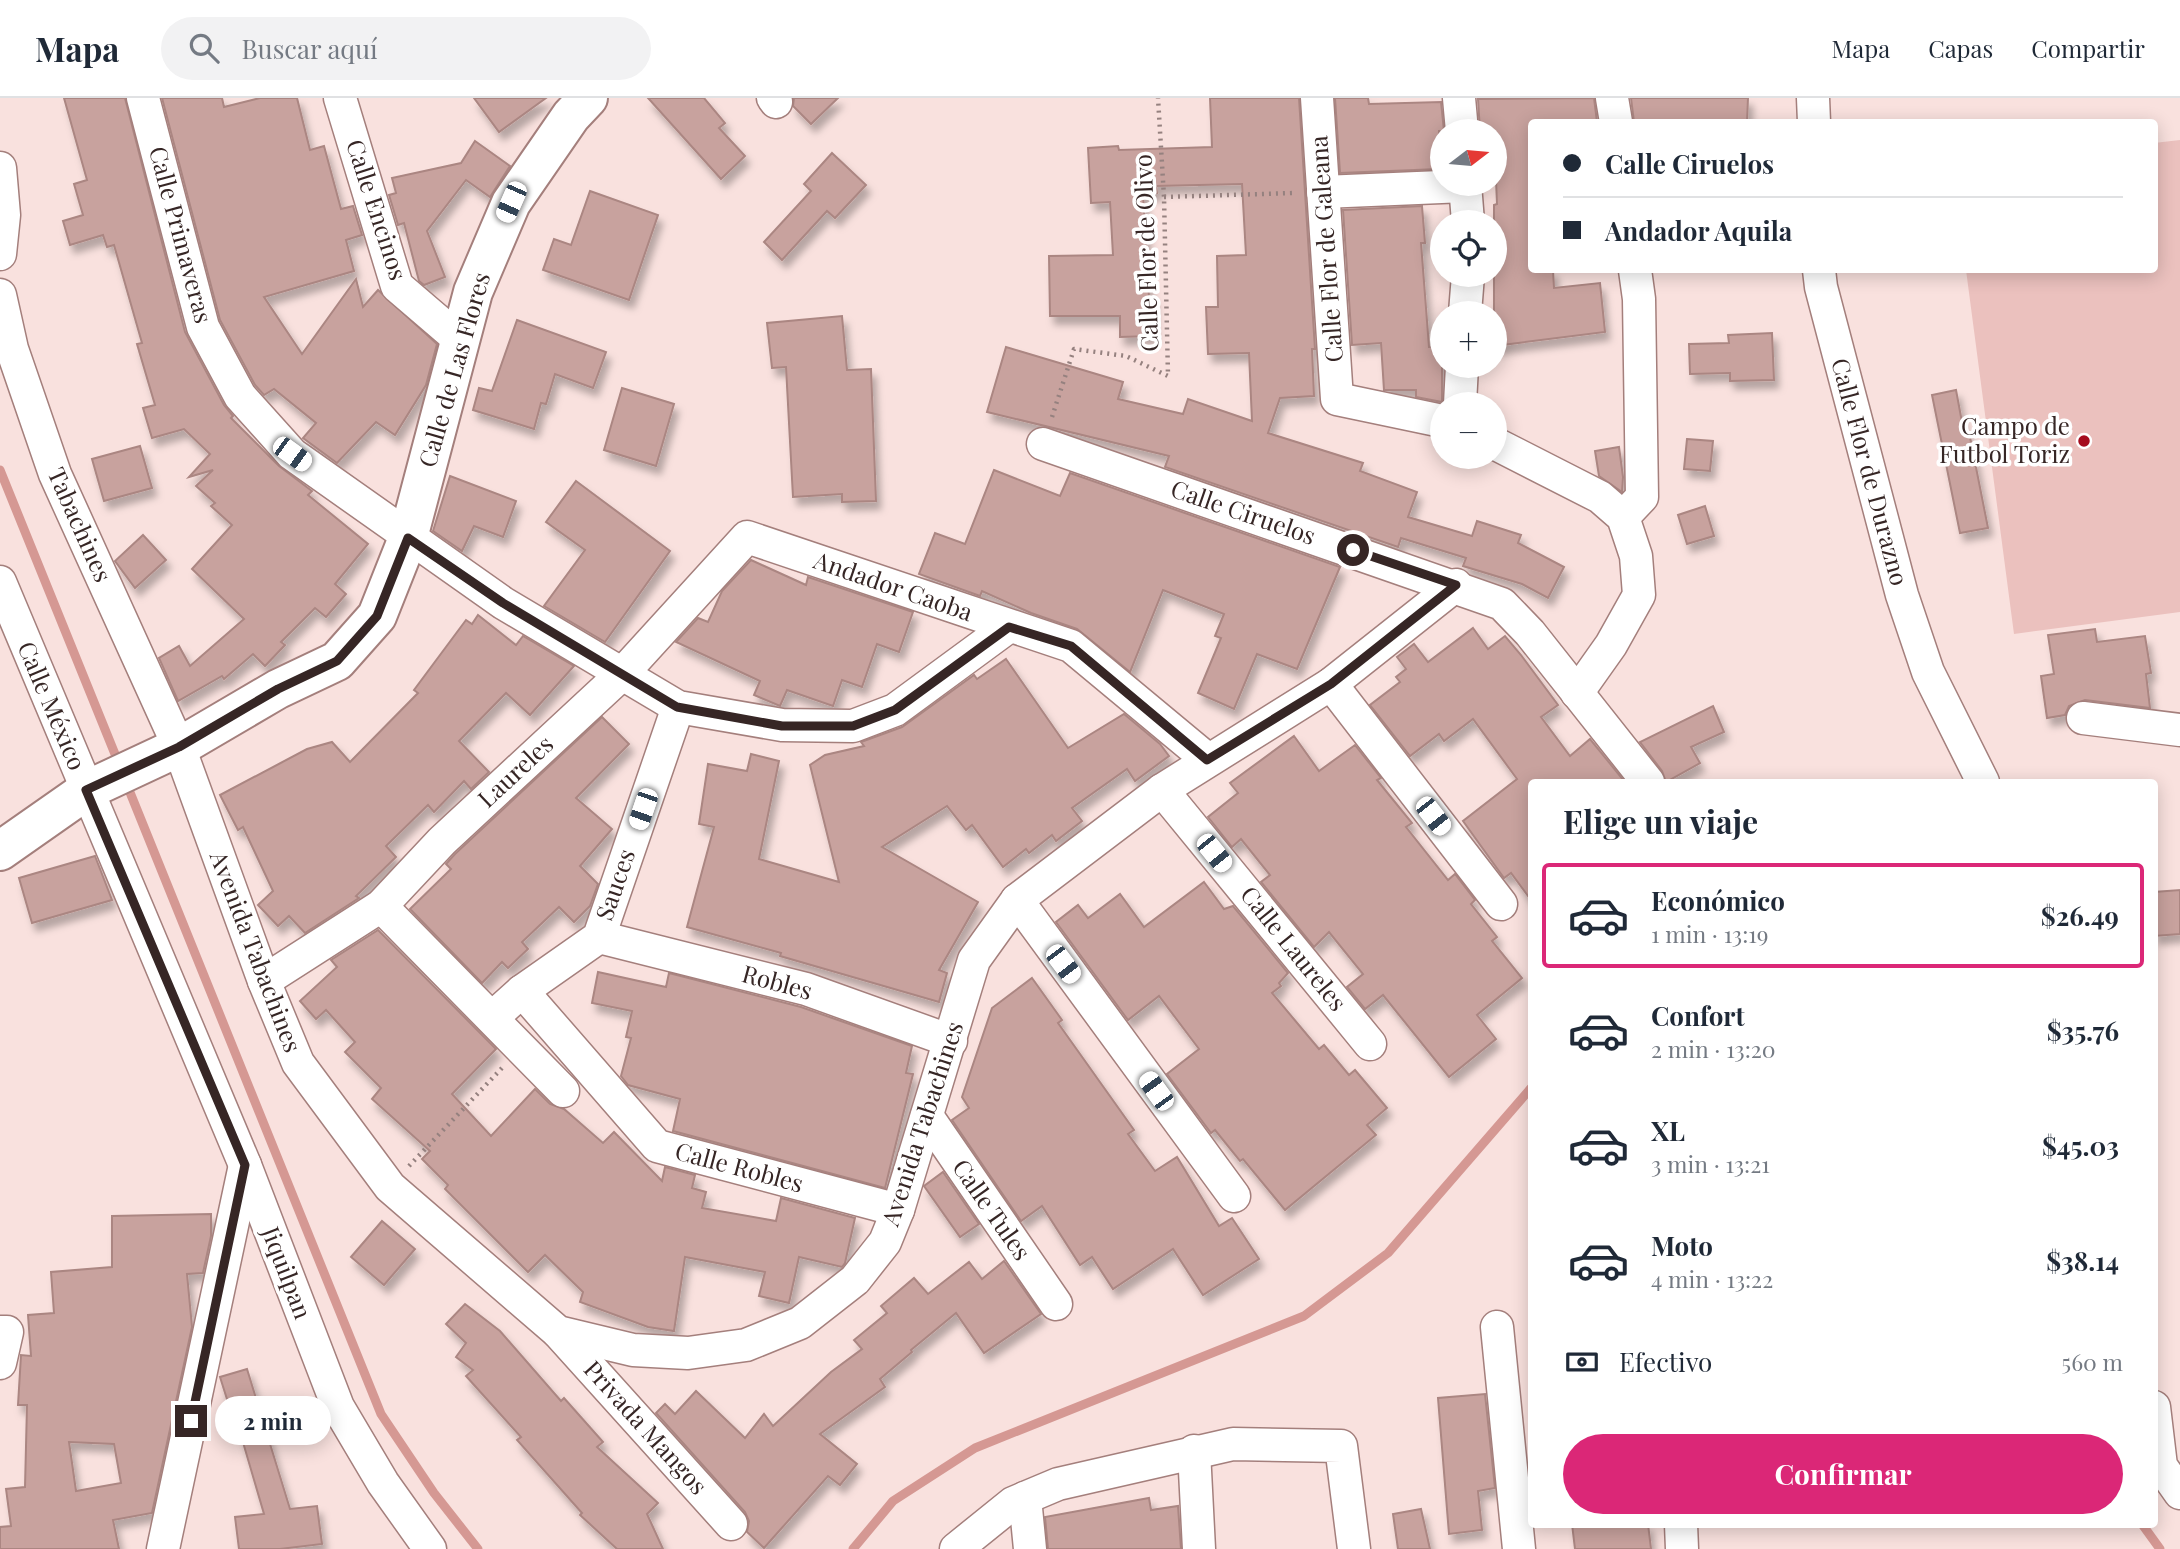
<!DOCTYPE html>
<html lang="es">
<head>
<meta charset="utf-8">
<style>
  :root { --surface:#fff; --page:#f2f2f3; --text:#1f2937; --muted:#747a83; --line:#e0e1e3; --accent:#db2777 }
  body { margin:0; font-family:"Playfair Display",serif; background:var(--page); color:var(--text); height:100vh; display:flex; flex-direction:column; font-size:26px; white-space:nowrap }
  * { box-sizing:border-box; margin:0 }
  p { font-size:23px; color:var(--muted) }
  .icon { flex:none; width:38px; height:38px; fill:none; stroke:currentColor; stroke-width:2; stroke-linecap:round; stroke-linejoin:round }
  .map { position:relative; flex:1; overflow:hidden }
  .drawer { position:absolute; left:1528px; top:681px; width:630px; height:749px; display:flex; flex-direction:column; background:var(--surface); border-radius:7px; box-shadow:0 4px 18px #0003 }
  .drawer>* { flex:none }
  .banner { position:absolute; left:1528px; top:21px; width:630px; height:154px; border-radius:7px; box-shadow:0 4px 18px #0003; display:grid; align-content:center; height:154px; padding:0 35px; background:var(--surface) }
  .needle { width:46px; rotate:74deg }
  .fabs { position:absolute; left:1430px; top:21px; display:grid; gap:14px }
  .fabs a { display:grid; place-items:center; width:77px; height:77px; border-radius:50%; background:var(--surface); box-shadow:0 4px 18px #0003; font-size:35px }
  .end { position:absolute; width:32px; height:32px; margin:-16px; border:9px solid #362625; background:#fff; box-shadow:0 0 0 4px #fff }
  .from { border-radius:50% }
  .bubble { position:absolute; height:49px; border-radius:24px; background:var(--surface); box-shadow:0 4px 18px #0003; font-size:23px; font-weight:700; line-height:49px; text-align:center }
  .car { position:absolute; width:21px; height:42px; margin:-21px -10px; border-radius:9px; box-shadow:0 0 5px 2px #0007; background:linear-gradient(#fff 24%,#345 0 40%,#fff 0 76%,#345 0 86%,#fff 0) }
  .banner b { display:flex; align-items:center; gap:24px; height:66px; font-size:26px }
  .banner b+b { border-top:2px solid var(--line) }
  .banner i { width:18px; height:18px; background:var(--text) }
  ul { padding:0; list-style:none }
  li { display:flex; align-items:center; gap:21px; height:105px; margin:0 14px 10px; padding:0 21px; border:4px solid transparent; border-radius:7px }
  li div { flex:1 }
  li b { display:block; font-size:26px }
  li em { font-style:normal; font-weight:700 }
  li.selected { border-color:var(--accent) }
  li>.icon { width:63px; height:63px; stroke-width:1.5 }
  h2 { padding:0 35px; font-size:32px; line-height:84px }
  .pay { display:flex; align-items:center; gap:18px; height:77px; padding:0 35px; font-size:26px }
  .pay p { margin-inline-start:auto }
  .cta { display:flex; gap:14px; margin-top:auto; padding:14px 35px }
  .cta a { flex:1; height:80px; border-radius:42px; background:var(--accent); color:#fff; font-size:28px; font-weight:700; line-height:80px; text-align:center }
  header { display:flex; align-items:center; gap:42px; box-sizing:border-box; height:98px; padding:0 35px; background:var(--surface); border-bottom:2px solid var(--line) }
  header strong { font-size:33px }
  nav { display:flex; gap:38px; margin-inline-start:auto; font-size:24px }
  .search { width:490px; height:63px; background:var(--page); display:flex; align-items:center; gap:18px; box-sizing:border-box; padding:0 24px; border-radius:38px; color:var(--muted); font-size:26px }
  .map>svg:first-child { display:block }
  .green { fill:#ebc1be }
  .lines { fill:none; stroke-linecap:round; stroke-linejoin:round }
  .stream { stroke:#d59893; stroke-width:9 }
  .building { fill:#c8a29e; stroke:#ab8682; stroke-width:2; fill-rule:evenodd; filter:url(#shadow) }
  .minor-casing { stroke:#a47f7c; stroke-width:35 }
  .tertiary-casing { stroke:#a47f7c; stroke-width:42 }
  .path { stroke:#95817f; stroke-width:4.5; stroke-dasharray:2 5; stroke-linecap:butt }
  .minor { stroke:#fff; stroke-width:32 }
  .tertiary { stroke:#fff; stroke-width:38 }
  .route { stroke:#362625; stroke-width:9 }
  .poi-dot { fill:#a50b1d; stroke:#fff; stroke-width:2.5 }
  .labels { text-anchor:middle; stroke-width:7; stroke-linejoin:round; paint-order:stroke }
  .street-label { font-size:24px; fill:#362625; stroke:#fff }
  .poi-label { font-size:24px; fill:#362625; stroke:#fff; text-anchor:end }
</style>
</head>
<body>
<header>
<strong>Mapa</strong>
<div class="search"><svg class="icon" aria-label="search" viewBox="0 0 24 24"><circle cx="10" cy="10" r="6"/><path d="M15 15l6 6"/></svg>Buscar aquí</div>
<nav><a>Mapa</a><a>Capas</a><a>Compartir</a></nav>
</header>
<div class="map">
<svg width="2180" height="1451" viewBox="0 0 2180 1451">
  <defs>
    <filter id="shadow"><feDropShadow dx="4.5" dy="8" stdDeviation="3.5" flood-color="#0004"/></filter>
  </defs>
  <rect width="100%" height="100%" fill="#f9e1de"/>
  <polygon class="green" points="2180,42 2180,514 2014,536 1966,172 2154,172 2154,45"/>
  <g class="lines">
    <g class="stream">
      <polyline points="0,372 119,666"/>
      <polyline points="125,682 381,1316 434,1395 478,1451"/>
      <polyline points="2142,1426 2160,1451"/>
      <polyline points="853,1451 893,1403 975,1350 1304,1218 1388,1155 1531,990"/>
    </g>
  </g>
  <g class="building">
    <polygon points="64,0 125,0 185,234 224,307 233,318 231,320 279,368 312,393 308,397 368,446 335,486 346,496 326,519 315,510 281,544 285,547 265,568 253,556 224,581 222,578 178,603 159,560 179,548 190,568 244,521 192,471 232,427 211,408 215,405 196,388 213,372 189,379 210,356 184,331 152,340 143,310 155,307 137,246 142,245 114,147 107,149 103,137 70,147 63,123 83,117 74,86 87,82"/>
    <polygon points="162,0 222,0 224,9 260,0 297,0 310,52 324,48 341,111 353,108 362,137 346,142 354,173 264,199 302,256 356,181 363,209 378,192 437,246 426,287 395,337 376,324 337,365 303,340 316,325 274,291 264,297 255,287 220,222"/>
    <polygon points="474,0 546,0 499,34"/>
    <polygon points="648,0 704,0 725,25 719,30 745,58 721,81"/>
    <polygon points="794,0 838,0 811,26 793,8"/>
    <polygon points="1210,0 1299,0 1315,251 1312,251 1314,298 1280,300 1268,335 1363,365 1360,373 1417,394 1408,419 1472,438 1477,423 1521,437 1518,445 1564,469 1548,500 1522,486 1463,468 1466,460 1401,440 1398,449 1165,369 1169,358 987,314 1006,249 1123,284 1118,301 1183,316 1188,301 1252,323 1249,255 1208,256 1206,209 1218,209 1217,158 1246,157 1242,86 1156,88 1157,95 1143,95 1149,199 1153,199 1153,238 1120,239 1120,218 1050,218 1049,158 1113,157 1110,104 1091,105 1088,50 1118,48 1119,52 1212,49"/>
    <polygon points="1335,0 1368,0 1369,6 1441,4 1444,33 1439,33 1439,71 1340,75"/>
    <polygon points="1594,0 1597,24 1531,24 1531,172 1553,172 1554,190 1600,185 1605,234 1494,248 1494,107 1497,106 1494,33 1480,33 1478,1"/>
    <polygon points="1631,0 1748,0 1747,24 1634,24"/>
    <polygon points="475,43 510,68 490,99 466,82 427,133 445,179 424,187 419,183 404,125 398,127 389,97 396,95 392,80 461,65"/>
    <polygon points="832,55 866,87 835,120 827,113 782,162 764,144 811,93 804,86"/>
    <polygon points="590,93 658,117 629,202 543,172 554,141 571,147"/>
    <polygon points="1422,108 1425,145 1421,145 1429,249 1442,249 1442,304 1416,299 1416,292 1384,292 1381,245 1352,247 1343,112"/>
    <polygon points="842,218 847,272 871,271 876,403 842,404 842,396 793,399 786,269 772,270 767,225"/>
    <polygon points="517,222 606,254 593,290 555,276 546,306 541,305 534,331 473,312 479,290 492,293"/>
    <polygon points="1772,235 1774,282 1730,283 1730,275 1690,276 1689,246 1729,245 1728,237"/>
    <polygon points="622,290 674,306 656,368 604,352"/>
    <polygon points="1956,292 1964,335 1969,334 1988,430 1960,435 1932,297"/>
    <polygon points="1687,341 1713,343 1710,373 1684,371"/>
    <polygon points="140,348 152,390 104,403 92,361"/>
    <polygon points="1619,349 1623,379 1622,394 1599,378 1595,353"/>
    <polygon points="994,372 1060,398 1070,375 1340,469 1297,571 1257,556 1234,611 1198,595 1221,540 1215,538 1224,516 1163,492 1130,574 1077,531 1031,515 982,493 980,498 919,476 935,435 965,446"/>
    <polygon points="450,378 516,403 503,439 474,428 462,453 433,433"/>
    <polygon points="576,383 670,453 605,544 544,508 585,452 546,424"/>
    <polygon points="1705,408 1714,438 1687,446 1678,417"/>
    <polygon points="143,437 166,462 135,490 115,463"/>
    <polygon points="751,462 806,487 808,479 913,514 899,554 877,546 862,589 842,582 833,608 787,592 780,608 754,597 760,583 676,544 698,520 708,524 722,493"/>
    <polygon points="478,517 516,547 523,538 574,568 530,617 506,595 459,643 489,674 471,691 464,683 434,714 428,707 386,748 396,759 356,798 359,800 305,835 289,818 278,828 258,807 273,793 243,729 238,732 220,697 307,651 332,644 350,664 418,595 414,592 466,522 472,526"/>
    <polygon points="1473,530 1488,551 1505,538 1521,557 1558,607 1541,619 1570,658 1590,641 1625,684 1531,684 1531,802 1511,775 1504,780 1463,723 1517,681 1473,621 1444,643 1439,636 1410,658 1370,607 1400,584 1396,579 1406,571 1397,559 1414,546 1428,564"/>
    <polygon points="2095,531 2097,544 2145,538 2151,575 2146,576 2150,610 2085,602 2069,608 2065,617 2047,620 2041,578 2054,576 2048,537"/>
    <polygon points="1006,561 1068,650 1124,616 1160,646 1169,658 1135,683 1127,671 1072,710 1082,723 1056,743 1052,737 1029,755 1026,751 1003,769 972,727 966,732 947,708 882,749 978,804 939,872 947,875 939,904 780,858 781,855 687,829 714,729 699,726 708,666 747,673 751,656 779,663 759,761 839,784 810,667 825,657 864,648 861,644 902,629 974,577 977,581"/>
    <polygon points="1713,608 1724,634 1691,649 1700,665 1666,684 1662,673 1640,644"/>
    <polygon points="602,619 629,646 576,700 612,731 580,768 598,786 590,808 574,824 559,809 522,844 528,851 508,870 502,864 482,885 410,811 451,771 446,766 455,756"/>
    <polygon points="1294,638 1319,673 1355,647 1381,680 1377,682 1412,725 1406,729 1448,782 1455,776 1475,802 1471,806 1497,839 1492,843 1522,880 1477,917 1496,941 1449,979 1383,897 1365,911 1347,889 1363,876 1329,834 1314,849 1261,784 1270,777 1241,741 1232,749 1208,719 1238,695 1230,685"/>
    <polygon points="95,758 112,802 32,825 19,780"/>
    <polygon points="1204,784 1224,811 1233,808 1288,875 1279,885 1281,888 1272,895 1319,951 1324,947 1349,977 1355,972 1387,1010 1367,1027 1376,1037 1285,1112 1243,1061 1240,1063 1215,1032 1211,1035 1167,976 1199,951 1159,898 1128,922 1056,824 1078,807 1088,820 1120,796 1144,829"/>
    <polygon points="2180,792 2180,836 2154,838 2154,794"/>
    <polygon points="378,832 496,951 452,996 491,1038 535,991 550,1006 564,1011 603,1045 614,1034 662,1083 665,1069 695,1077 692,1090 706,1094 702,1110 776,1123 781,1100 855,1120 845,1165 842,1169 799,1159 789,1205 759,1198 765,1174 685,1159 674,1233 648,1229 580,1204 583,1194 545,1157 528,1174 445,1091 448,1087 422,1061 430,1053 372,1001 381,990 345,954 355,944 326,912 316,921 300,903 337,869 331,862"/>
    <polygon points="598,874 666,889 669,875 801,909 912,948 906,975 913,976 885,1090 673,1033 680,1001 628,987 621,978 631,940 626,939 632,913 592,905"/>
    <polygon points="1032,880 1062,922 1058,925 1134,1032 1128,1036 1155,1073 1177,1059 1219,1128 1232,1120 1259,1161 1203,1197 1173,1151 1113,1191 1092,1159 1080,1167 1042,1108 1021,1123 952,1022 969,1010 962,999 992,910"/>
    <polygon points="943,1074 979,1126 960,1139 924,1088"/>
    <path d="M211 1116V1138L203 1175 187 1176 192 1229 152 1415 113 1422 119 1451H0V1429L11 1428 6 1391 25 1389 27 1307H18L21 1257 31 1258 28 1217 54 1215 51 1174 112 1169V1118ZM69 1344 114 1346 121 1385 76 1393Z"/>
    <polygon points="382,1123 415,1151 384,1187 351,1159"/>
    <polygon points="1004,1163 1041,1216 984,1255 956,1215 911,1252 912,1254 880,1281 885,1289 820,1336 857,1366 840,1387 828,1378 764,1450 747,1434 749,1423 745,1414 656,1315 665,1306 675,1316 696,1293 745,1340 764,1316 773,1328 831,1274 862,1251 854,1242 887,1215 881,1208 914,1180 928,1196 969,1164 982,1181"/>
    <polygon points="465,1206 500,1233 561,1303 564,1300 603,1344 597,1349 658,1405 647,1416 663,1451 617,1451 580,1417 582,1415 517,1342 521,1339 466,1278 473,1272 456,1259 466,1245 446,1226"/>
    <polygon points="247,1271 290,1411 317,1408 322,1446 280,1451 239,1451 235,1419 264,1416 235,1317 232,1317 220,1279"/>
    <polygon points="1485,1296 1495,1390 1478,1393 1482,1432 1449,1436 1438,1300"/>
    <polygon points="1149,1400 1151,1412 1178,1408 1181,1451 1048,1451 1045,1419"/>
    <polygon points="1421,1411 1430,1451 1398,1451 1393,1416"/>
    <polygon points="1572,1426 1648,1426 1651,1451 1575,1451"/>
  </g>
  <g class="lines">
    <g class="minor-casing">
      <g id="minor">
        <polyline points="143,0 203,229 240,298 292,356 503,505 678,609 782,627 853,628 895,612 1008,529"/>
        <polyline points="340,0 397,188 460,242"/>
        <polyline points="773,0 776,4"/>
        <polyline points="1317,0 1337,301 1442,323"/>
        <polyline points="1459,0 1462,33"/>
        <polyline points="1612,0 1616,24"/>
        <polyline points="1813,0 1814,24"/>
        <polyline points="0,70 4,117 0,156"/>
        <polyline points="1465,86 1468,124"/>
        <polyline points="1323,94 1465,88"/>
        <polyline points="1819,172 1821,189 1902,497 1928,574 1983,684"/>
        <polyline points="0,197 12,251 55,376 179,649 264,883 298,965 390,1089 558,1234 633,1252 688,1255 746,1247 800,1225 855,1182 885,1144 898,1112 974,862 1017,802 1162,692 1331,586 1456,487"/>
        <polyline points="1465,215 1468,177"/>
        <polyline points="1460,306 1462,268"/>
        <polyline points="1494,345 1600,399 1623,419 1636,458 1639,497 1611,547 1577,595"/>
        <polyline points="1043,346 1502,506 1530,535 1648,684"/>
        <polyline points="1623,419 1642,399 1639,201 1635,172"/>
        <polyline points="0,484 245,1067 338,1309 383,1385 430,1451"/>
        <polyline points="1331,586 1501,806"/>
        <polyline points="2083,620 2180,632"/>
        <polyline points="1162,692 1370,946"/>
        <polyline points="1017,802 1234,1098"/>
        <polyline points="381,808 563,993"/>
        <polyline points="599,839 806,891 951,943"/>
        <polyline points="264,883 381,808 442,743 622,576 747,439 1071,548 1207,661"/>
        <polyline points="522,893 657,1048 898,1112"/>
        <polyline points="492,920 522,893 599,839 678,609"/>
        <polyline points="927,1018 1056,1206"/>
        <polyline points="1497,1229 1519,1451"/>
        <polyline points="0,1234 7,1234 0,1265"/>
        <polyline points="558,1234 731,1426"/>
        <polyline points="2154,1309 2161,1368 2180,1395"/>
        <polyline points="1194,1353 1199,1451"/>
        <polyline points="1025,1400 1030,1451"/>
        <polyline points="1681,1426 1682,1451"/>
        <polyline points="163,1451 245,1067"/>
        <polyline points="956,1451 1013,1405 1058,1386 1233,1346 1341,1348 1354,1451"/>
      </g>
    </g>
    <g class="tertiary-casing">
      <polyline id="tertiary" points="0,753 87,692 179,649 278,591 337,563 377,518 408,440 473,194 511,105 571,18 588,0"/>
    </g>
    <g class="path">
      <polyline points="1164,99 1294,95"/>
      <polyline points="1052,319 1074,251 1126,258 1168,278 1164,99 1158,0"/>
      <polyline points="409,1068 502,970"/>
    </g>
    <use href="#minor" class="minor"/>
    <use href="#tertiary" class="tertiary"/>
  </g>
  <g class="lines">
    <polyline class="route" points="191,1323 245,1067 86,692 179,649 278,591 337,563 377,518 408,440 503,505 677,609 782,628 853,628 895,612 1009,529 1071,548 1207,662 1331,586 1456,487 1353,452"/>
  </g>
  <circle class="poi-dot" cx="2084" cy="343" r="7"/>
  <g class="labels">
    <g class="street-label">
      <text transform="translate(376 112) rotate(72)" y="8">Calle Encinos</text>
      <text transform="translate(180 137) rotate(75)" y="8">Calle Primaveras</text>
      <text transform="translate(1327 151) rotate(-94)" y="8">Calle Flor de Galeana</text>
      <text transform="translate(1147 155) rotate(-92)" y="8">Calle Flor de Olivo</text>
      <text transform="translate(455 272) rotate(-74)" y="8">Calle de Las Flores</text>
      <text transform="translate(1869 374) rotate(75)" y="8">Calle Flor de Durazno</text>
      <text transform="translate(1243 415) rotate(19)" y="8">Calle Ciruelos</text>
      <text transform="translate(79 427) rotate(66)" y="8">Tabachines</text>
      <text transform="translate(893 489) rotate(19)" y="8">Andador Caoba</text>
      <text transform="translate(51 608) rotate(67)" y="8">Calle México</text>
      <text transform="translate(516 674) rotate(-43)" y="8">Laureles</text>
      <text transform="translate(616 787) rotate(-71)" y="8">Sauces</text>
      <text transform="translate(1293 851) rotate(51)" y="8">Calle Laureles</text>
      <text transform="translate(255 854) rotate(69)" y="8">Avenida Tabachines</text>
      <text transform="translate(777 885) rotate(15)" y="8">Robles</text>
      <text transform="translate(923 1026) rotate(-72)" y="8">Avenida Tabachines</text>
      <text transform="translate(739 1070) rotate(15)" y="8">Calle Robles</text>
      <text transform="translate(991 1112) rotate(55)" y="8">Calle Tules</text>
      <text transform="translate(286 1175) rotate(69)" y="8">Jiquilpan</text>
      <text transform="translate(645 1330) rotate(48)" y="8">Privada Mangos</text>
    </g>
    <g class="poi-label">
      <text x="2070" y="337">Campo de<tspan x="2070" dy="28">Futbol Toriz</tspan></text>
    </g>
  </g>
</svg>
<div class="fabs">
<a><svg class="needle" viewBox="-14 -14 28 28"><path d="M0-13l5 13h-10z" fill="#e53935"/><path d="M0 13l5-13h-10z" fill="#747a83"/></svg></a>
<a><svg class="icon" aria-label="locate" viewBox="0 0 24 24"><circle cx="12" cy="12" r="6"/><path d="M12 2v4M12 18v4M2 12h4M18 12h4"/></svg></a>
<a>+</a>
<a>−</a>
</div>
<i class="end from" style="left:1353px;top:452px"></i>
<i class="end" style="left:191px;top:1323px"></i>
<div class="bubble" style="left:215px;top:1298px;width:116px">2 min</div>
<i class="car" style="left:511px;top:104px;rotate:204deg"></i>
<i class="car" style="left:292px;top:356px;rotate:126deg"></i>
<i class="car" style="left:643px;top:711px;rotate:199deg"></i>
<i class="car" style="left:1433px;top:718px;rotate:142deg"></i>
<i class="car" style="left:1214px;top:755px;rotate:141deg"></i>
<i class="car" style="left:1063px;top:866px;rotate:143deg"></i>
<i class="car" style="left:1156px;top:993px;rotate:324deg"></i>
<div class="banner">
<b><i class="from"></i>Calle Ciruelos</b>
<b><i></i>Andador Aquila</b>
</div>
<section class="drawer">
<h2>Elige un viaje</h2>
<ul>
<li class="selected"><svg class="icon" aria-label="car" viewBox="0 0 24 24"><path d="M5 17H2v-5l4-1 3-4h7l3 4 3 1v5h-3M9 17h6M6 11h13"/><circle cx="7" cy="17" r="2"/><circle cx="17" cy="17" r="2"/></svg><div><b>Económico</b><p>1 min · 13:19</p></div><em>$26.49</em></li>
<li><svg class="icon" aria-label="car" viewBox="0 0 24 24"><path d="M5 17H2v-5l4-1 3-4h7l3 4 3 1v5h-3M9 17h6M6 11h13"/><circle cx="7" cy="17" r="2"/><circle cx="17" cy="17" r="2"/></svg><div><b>Confort</b><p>2 min · 13:20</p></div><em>$35.76</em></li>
<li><svg class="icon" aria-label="car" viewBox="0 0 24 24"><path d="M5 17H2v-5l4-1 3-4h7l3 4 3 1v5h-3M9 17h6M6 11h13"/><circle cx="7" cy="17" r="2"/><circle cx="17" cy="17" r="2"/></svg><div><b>XL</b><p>3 min · 13:21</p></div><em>$45.03</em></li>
<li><svg class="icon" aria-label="car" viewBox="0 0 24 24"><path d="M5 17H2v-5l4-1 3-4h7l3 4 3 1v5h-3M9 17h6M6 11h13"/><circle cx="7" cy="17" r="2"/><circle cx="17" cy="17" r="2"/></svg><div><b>Moto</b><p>4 min · 13:22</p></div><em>$38.14</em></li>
</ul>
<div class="pay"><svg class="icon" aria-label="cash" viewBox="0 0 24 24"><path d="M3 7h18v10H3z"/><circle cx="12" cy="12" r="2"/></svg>Efectivo<p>560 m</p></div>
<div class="cta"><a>Confirmar</a></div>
</section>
</div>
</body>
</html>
